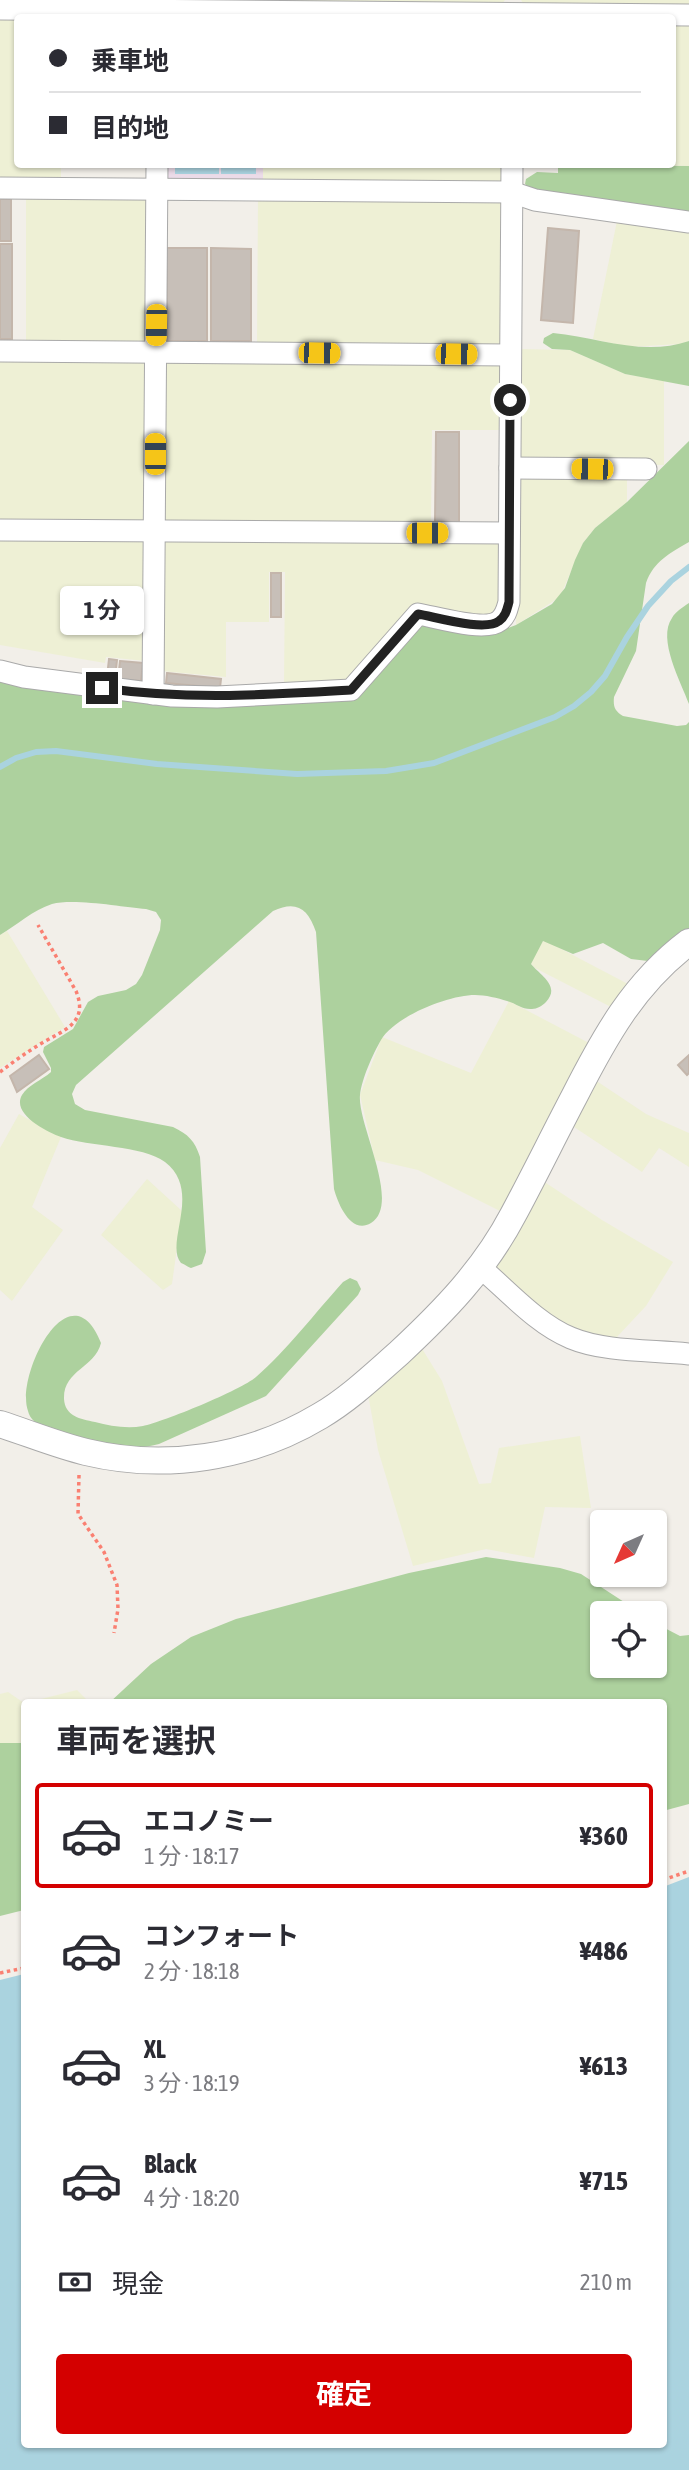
<!DOCTYPE html>
<html lang="ja">
<head>
<meta charset="utf-8">
<style>
  :root { --surface:#fff; --page:#f2f2f3; --text:#2b2b33; --muted:#7c7c81; --line:#e1e1e2; --accent:#d40000 }
  body { margin:0; font-family:"Asap Condensed","Noto Sans JP",sans-serif; background:var(--page); color:var(--text); height:100vh; display:flex; flex-direction:column; font-size:26px; white-space:nowrap }
  * { box-sizing:border-box; margin:0 }
  p { font-size:23px; color:var(--muted) }
  .icon { flex:none; width:38px; height:38px; fill:none; stroke:currentColor; stroke-width:2; stroke-linecap:round; stroke-linejoin:round }
  .map { position:relative; flex:1; overflow:hidden }
  .sheet { position:absolute; left:21px; top:1699px; width:646px; height:749px; display:flex; flex-direction:column; background:var(--surface); border-radius:7px; box-shadow:0 2px 5px #0004 }
  .sheet>* { flex:none }
  .hud { position:absolute; left:14px; top:14px; width:662px; height:154px; border-radius:7px; box-shadow:0 2px 5px #0004; display:grid; align-content:center; height:154px; padding:0 35px; background:var(--surface) }
  .needle { width:46px; rotate:225deg }
  .fabs { position:absolute; left:590px; top:1510px; display:grid; gap:14px }
  .fabs a { display:grid; place-items:center; width:77px; height:77px; border-radius:7px; background:var(--surface); box-shadow:0 2px 5px #0004; font-size:35px }
  .end { position:absolute; width:32px; height:32px; margin:-16px; border:9px solid #222; background:#fff; box-shadow:0 0 0 4px #fff }
  .from { border-radius:50% }
  .bubble { position:absolute; height:49px; border-radius:7px; background:var(--surface); box-shadow:0 2px 5px #0004; font-size:23px; font-weight:700; line-height:49px; text-align:center }
  .car { position:absolute; width:21px; height:42px; margin:-21px -10px; border-radius:9px; box-shadow:0 0 5px 2px #0007; background:linear-gradient(#f5c518 24%,#345 0 40%,#f5c518 0 76%,#345 0 86%,#f5c518 0) }
  .hud b { display:flex; align-items:center; gap:24px; height:66px; font-size:26px }
  .hud b+b { border-top:2px solid var(--line) }
  .hud i { width:18px; height:18px; background:var(--text) }
  ul { padding:0; list-style:none }
  li { display:flex; align-items:center; gap:21px; height:105px; margin:0 14px 10px; padding:0 21px; border:4px solid transparent; border-radius:7px }
  li div { flex:1 }
  li b { display:block; font-size:26px }
  li em { font-style:normal; font-weight:700 }
  li.selected { border-color:var(--accent) }
  li>.icon { width:63px; height:63px; stroke-width:1.5 }
  h2 { padding:0 35px; font-size:32px; line-height:84px }
  .pay { display:flex; align-items:center; gap:18px; height:77px; padding:0 35px; font-size:26px }
  .pay p { margin-inline-start:auto }
  .cta { display:flex; gap:14px; margin-top:auto; padding:14px 35px }
  .cta a { flex:1; height:80px; border-radius:7px; background:var(--accent); color:#fff; font-size:28px; font-weight:700; line-height:80px; text-align:center }
  .map>svg:first-child { display:block }
  .industrial { fill:#ebdbe8 }
  .farmland { fill:#eef0d5 }
  .forest { fill:#add19e }
  .water { fill:#aad3df }
  .lines { fill:none; stroke-linecap:round; stroke-linejoin:round }
  .stream { stroke:#aad3df; stroke-width:6 }
  .building { fill:#c7bfb8; stroke:#c4b6ab; stroke-width:2 }
  .minor-casing { stroke:#a9a9a9; stroke-width:23 }
  .tertiary-casing { stroke:#a9a9a9; stroke-width:28 }
  .path { stroke:#fa8072; stroke-width:3.5; stroke-dasharray:3.5 3.5; stroke-linecap:butt }
  .minor { stroke:#fff; stroke-width:21 }
  .tertiary { stroke:#fff; stroke-width:26 }
  .route { stroke:#222; stroke-width:9 }
</style>
</head>
<body>
<div class="map">
<svg width="689" height="2470" viewBox="0 0 689 2470">
  <rect width="100%" height="100%" fill="#f2efe9"/>
  <polygon class="industrial" points="165,165 263,165 263,183 169,182 165,177"/>
  <g class="farmland">
    <polygon points="167,0 505,0 501,5"/>
    <polygon points="521,0 689,0 689,7 525,6"/>
    <polygon points="0,17 18,18 18,164 61,165 61,181 0,181"/>
    <polygon points="672,22 689,22 689,166 629,165 672,164"/>
    <polygon points="263,165 504,165 504,180 499,184 263,183"/>
    <polygon points="26,196 144,197 149,202 148,339 143,344 26,343"/>
    <polygon points="258,198 499,200 504,204 503,342 498,347 257,345"/>
    <polygon points="617,221 689,231 689,341 680,344 628,347 593,339"/>
    <polygon points="518,349 570,350 625,374 664,381 664,465 522,463 517,459"/>
    <polygon points="0,358 143,359 148,364 147,518 142,523 0,522"/>
    <polygon points="168,360 498,362 503,367 502,430 432,430 431,525 167,523 162,518 163,364"/>
    <polygon points="627,474 627,502 595,528 583,543 560,597 516,625 517,477"/>
    <polygon points="0,537 142,538 146,543 146,661 106,657 105,663 0,645"/>
    <polygon points="166,538 497,541 501,546 501,601 494,615 347,682 284,686 285,572 269,572 269,622 226,622 226,677 161,671 162,543"/>
    <polygon points="7,931 65,1027 0,1068 0,935"/>
    <polygon points="543,941 548,942 628,984 611,1007 535,968 531,964 532,959"/>
    <polygon points="509,1001 589,1043 502,1212 418,1170 375,1160 360,1095 382,1037 471,1073"/>
    <polygon points="595,1080 646,1114 689,1133 689,1167 659,1148 642,1172 571,1125"/>
    <polygon points="19,1114 61,1137 32,1207 63,1230 12,1301 0,1290 0,1148"/>
    <polygon points="147,1179 182,1211 172,1284 163,1290 101,1235"/>
    <polygon points="543,1181 602,1220 673,1262 646,1306 615,1339 588,1335 559,1323 497,1271 496,1265"/>
    <polygon points="421,1347 442,1381 479,1484 491,1483 499,1448 580,1436 591,1508 545,1507 534,1558 486,1549 413,1566 378,1450 368,1394"/>
    <polygon points="77,1690 90,1703 25,1703"/>
    <polygon points="8,1692 24,1703 24,1743 0,1743 0,1694"/>
  </g>
  <g class="forest">
    <polygon points="558,165 689,166 689,213 530,189 525,184 526,179 537,172 558,173"/>
    <path d="M553 333C598 337 643 357 689 341V386L625 374 570 350 552 349 543 343 544 338Z"/>
    <path d="M689 441V542C670 553 654 561 646 583L636 651 614 697C613 707 615 711 623 716L677 726 686 725 689 722V928L648 961 631 959 603 943 573 954 543 941 531 964C540 975 561 986 546 1002 542 1006 537 1009 532 1009 523 1010 515 1003 507 1001 498 998 485 995 475 995 449 995 395 1016 381 1040 373 1054 362 1078 360 1095 357 1124 402 1204 371 1223 351 1235 338 1204 334 1189L316 932C308 908 296 900 273 911L76 1085 72 1094 75 1104 85 1110 173 1127C188 1134 195 1141 200 1157L206 1252 202 1264 191 1268C190 1268 182 1263 181 1263 164 1243 203 1191 165 1162 142 1145 89 1147 61 1137 47 1132 11 1114 22 1095 28 1085 42 1080 51 1072V1068L43 1052 44 1047 73 1029 88 1002 98 996 126 990 136 984 142 975 160 930 161 920 156 912 146 909C122 907 74 898 52 904 33 910 17 925 0 935V680L347 698 421 624 491 634 516 625 552 604 565 588 575 560 583 543 595 528 627 502Z"/>
    <path d="M689 603V704C681 682 657 639 672 618 675 612 683 607 689 603Z"/>
    <path d="M350 1278 357 1281 361 1289 358 1295 266 1396 159 1444C120 1455 80 1437 42 1427 35 1422 30 1419 28 1411 15 1376 70 1265 101 1343 95 1368 63 1370 64 1399 65 1416 80 1419 95 1422 110 1426 127 1429 143 1426 163 1422 241 1390 256 1377 286 1351 316 1312 343 1282Z"/>
    <polygon points="486,1557 560,1568 581,1574 641,1613 602,1614 602,1666 654,1666 655,1623 680,1636 689,1635 689,1804 663,1811 663,1703 109,1703 151,1664 191,1637 236,1619 409,1573"/>
    <polygon points="0,1743 24,1743 24,1910 0,1916"/>
  </g>
  <g class="water">
    <rect x="175" y="165" width="44" height="9"/>
    <rect x="221" y="165" width="35" height="9"/>
    <polygon points="689,1877 689,2470 0,2470 0,1980 24,1974 24,2445 663,2445 663,1887"/>
  </g>
  <g class="lines">
    <polyline class="stream" points="0,767 16,758 36,752 56,751 157,764 297,774 386,771 434,763 555,717 574,706 591,692 605,676 627,637 648,606 671,581 689,567"/>
  </g>
  <g class="building">
    <rect x="0" y="199" width="11" height="42"/>
    <polygon points="548,228 579,231 573,323 541,320"/>
    <rect x="0" y="244" width="12" height="95"/>
    <rect x="167" y="248" width="40" height="93"/>
    <polygon points="211,248 251,249 251,341 211,341"/>
    <polygon points="436,432 459,432 459,522 435,522"/>
    <rect x="271" y="573" width="10" height="44"/>
    <polygon points="109,659 117,660 115,678 107,677"/>
    <polygon points="120,661 143,663 141,681 118,679"/>
    <polygon points="167,673 221,679 220,688 166,683"/>
    <polygon points="39,1055 49,1069 17,1092 10,1076"/>
    <polygon points="689,1055 689,1073 687,1075 678,1065"/>
  </g>
  <g class="lines">
    <g class="minor-casing">
      <g id="minor">
        <polyline points="0,9 689,15"/>
        <polyline points="0,188 511,192 535,200 689,222"/>
        <polyline points="0,351 510,355"/>
        <polyline points="510,468 646,469"/>
        <polyline points="0,530 509,533"/>
        <path d="M0 671 24 677 172 696 217 697 351 690 418 614C436 617 485 632 499 621 506 616 507 609 509 602L512 164"/>
        <polyline points="153,694 157,164"/>
        <path d="M481 1268C508 1291 537 1324 571 1338 604 1352 653 1350 689 1354"/>
      </g>
    </g>
    <g class="tertiary-casing">
      <path id="tertiary" d="M0 1424C28 1433 57 1445 86 1452 165 1471 250 1458 320 1416 349 1399 374 1375 399 1353 444 1311 484 1270 513 1215 534 1176 553 1137 574 1097 604 1038 634 983 689 942"/>
    </g>
    <g class="path">
      <path d="M0 1072C13 1062 27 1052 42 1043 64 1030 89 1023 76 991L38 925"/>
      <polyline points="79,1475 78,1514 104,1552 117,1585 118,1609 114,1633"/>
      <polyline points="663,1880 689,1871"/>
      <polyline points="0,1973 24,1968"/>
    </g>
    <use href="#minor" class="minor"/>
    <use href="#tertiary" class="tertiary"/>
  </g>
  <g class="lines">
    <path class="route" d="M102 688C188 700 264 695 351 690L418 614C436 617 485 632 499 621 506 616 507 609 509 602L510 400"/>
  </g>
</svg>
<div class="fabs">
<a><svg class="needle" viewBox="-14 -14 28 28"><path d="M0-13l5 13h-10z" fill="#e53935"/><path d="M0 13l5-13h-10z" fill="#7c7c81"/></svg></a>
<a><svg class="icon" aria-label="locate" viewBox="0 0 24 24"><circle cx="12" cy="12" r="6"/><path d="M12 2v4M12 18v4M2 12h4M18 12h4"/></svg></a>
</div>
<i class="end from" style="left:510px;top:400px"></i>
<i class="end" style="left:102px;top:688px"></i>
<div class="bubble" style="left:60px;top:586px;width:84px">1 分</div>
<i class="car" style="left:156px;top:325px;rotate:181deg"></i>
<i class="car" style="left:319px;top:353px;rotate:91deg"></i>
<i class="car" style="left:456px;top:354px;rotate:91deg"></i>
<i class="car" style="left:155px;top:454px;rotate:0deg"></i>
<i class="car" style="left:592px;top:469px;rotate:271deg"></i>
<i class="car" style="left:427px;top:533px;rotate:90deg"></i>
<div class="hud">
<b><i class="from"></i>乗車地</b>
<b><i></i>目的地</b>
</div>
<section class="sheet">
<h2>車両を選択</h2>
<ul>
<li class="selected"><svg class="icon" aria-label="car" viewBox="0 0 24 24"><path d="M5 17H2v-5l4-1 3-4h7l3 4 3 1v5h-3M9 17h6M6 11h13"/><circle cx="7" cy="17" r="2"/><circle cx="17" cy="17" r="2"/></svg><div><b>エコノミー</b><p>1 分 · 18:17</p></div><em>¥360</em></li>
<li><svg class="icon" aria-label="car" viewBox="0 0 24 24"><path d="M5 17H2v-5l4-1 3-4h7l3 4 3 1v5h-3M9 17h6M6 11h13"/><circle cx="7" cy="17" r="2"/><circle cx="17" cy="17" r="2"/></svg><div><b>コンフォート</b><p>2 分 · 18:18</p></div><em>¥486</em></li>
<li><svg class="icon" aria-label="car" viewBox="0 0 24 24"><path d="M5 17H2v-5l4-1 3-4h7l3 4 3 1v5h-3M9 17h6M6 11h13"/><circle cx="7" cy="17" r="2"/><circle cx="17" cy="17" r="2"/></svg><div><b>XL</b><p>3 分 · 18:19</p></div><em>¥613</em></li>
<li><svg class="icon" aria-label="car" viewBox="0 0 24 24"><path d="M5 17H2v-5l4-1 3-4h7l3 4 3 1v5h-3M9 17h6M6 11h13"/><circle cx="7" cy="17" r="2"/><circle cx="17" cy="17" r="2"/></svg><div><b>Black</b><p>4 分 · 18:20</p></div><em>¥715</em></li>
</ul>
<div class="pay"><svg class="icon" aria-label="cash" viewBox="0 0 24 24"><path d="M3 7h18v10H3z"/><circle cx="12" cy="12" r="2"/></svg>現金<p>210 m</p></div>
<div class="cta"><a>確定</a></div>
</section>
</div>
</body>
</html>
